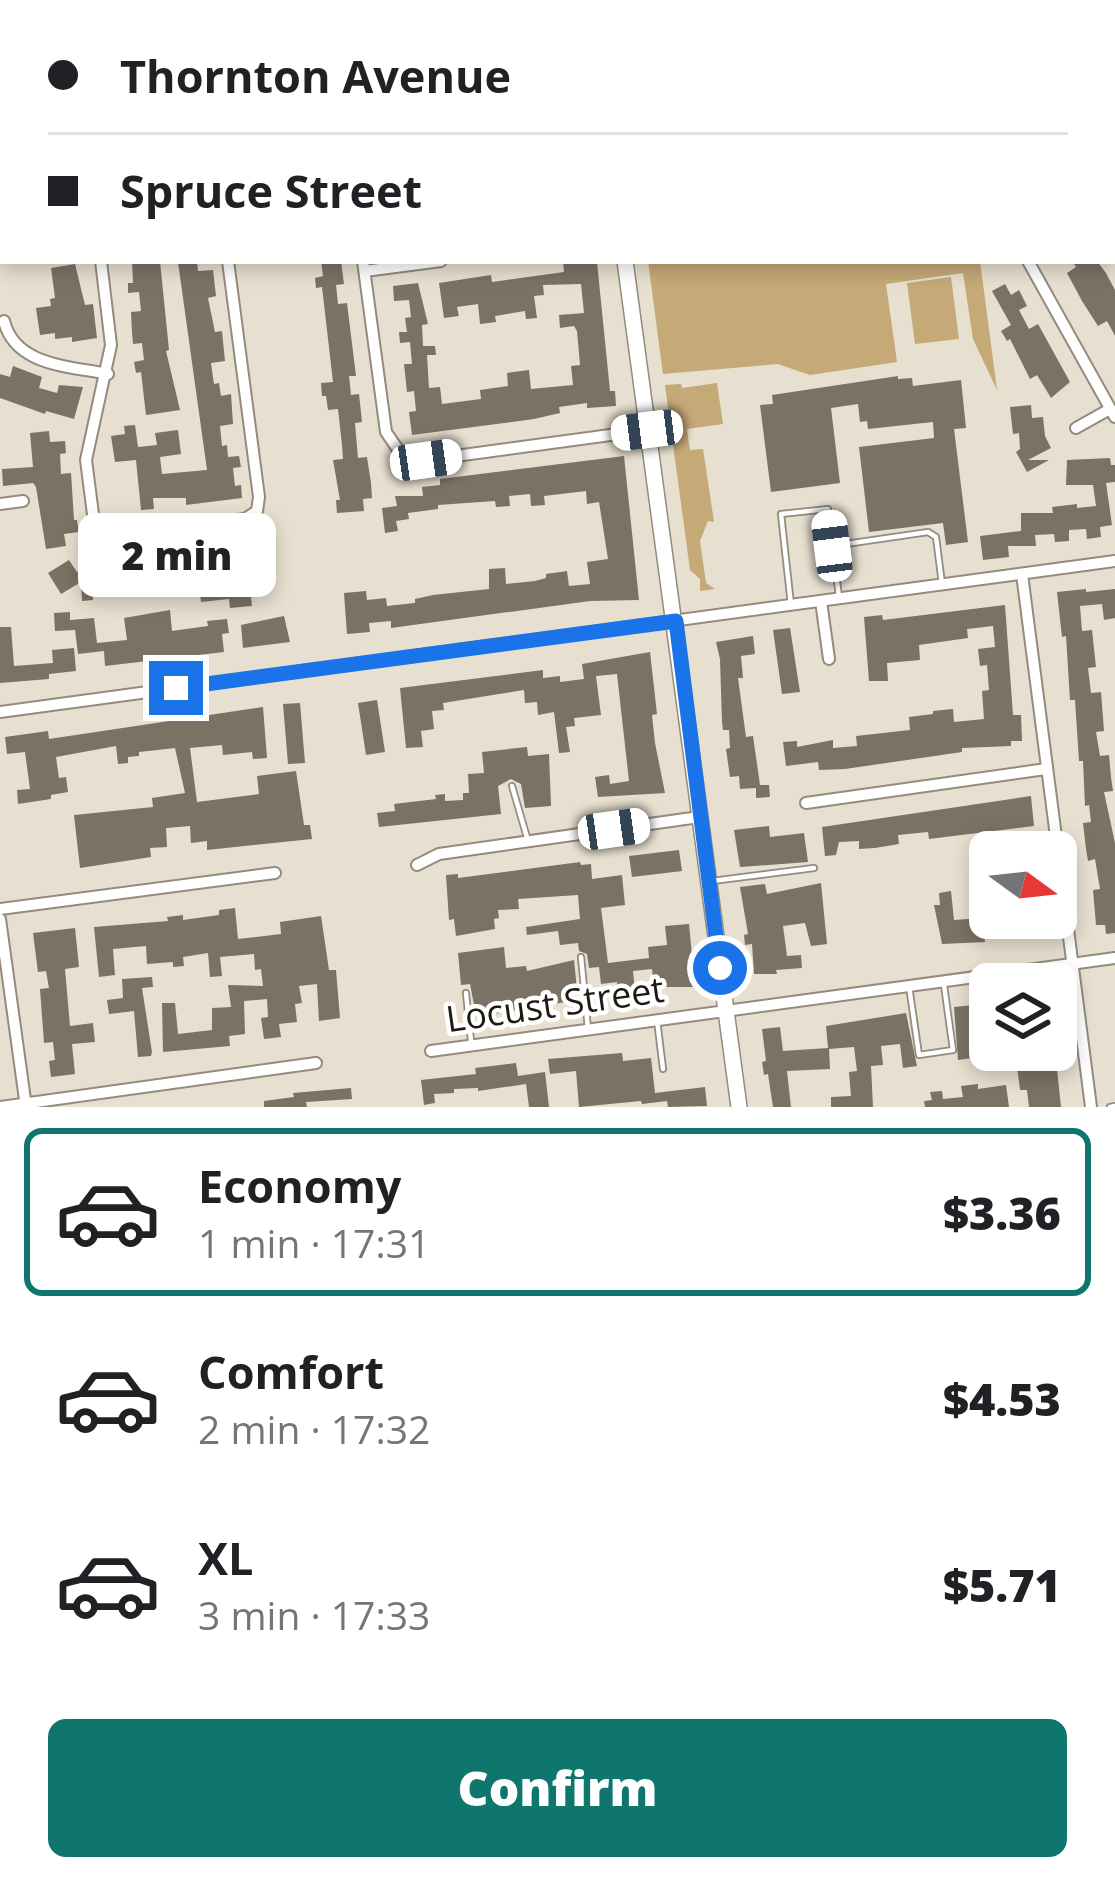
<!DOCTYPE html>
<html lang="en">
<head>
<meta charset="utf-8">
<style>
  :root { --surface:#fff; --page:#f2f2f2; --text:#202124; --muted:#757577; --line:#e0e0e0; --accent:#0f766e }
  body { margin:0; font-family:"Open Sans",sans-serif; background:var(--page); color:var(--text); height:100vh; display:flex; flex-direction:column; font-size:45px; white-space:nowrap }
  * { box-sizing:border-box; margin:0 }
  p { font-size:39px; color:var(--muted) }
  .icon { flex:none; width:66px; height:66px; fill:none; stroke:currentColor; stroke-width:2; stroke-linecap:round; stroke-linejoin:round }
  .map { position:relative; height:1107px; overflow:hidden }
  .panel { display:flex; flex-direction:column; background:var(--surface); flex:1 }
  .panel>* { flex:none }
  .hud { position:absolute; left:0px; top:0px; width:1116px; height:264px; box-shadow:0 6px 18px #0003; display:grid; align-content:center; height:264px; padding:0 48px; background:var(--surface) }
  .needle { width:78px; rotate:105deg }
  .fabs { position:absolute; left:969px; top:831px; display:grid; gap:24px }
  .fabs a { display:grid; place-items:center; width:108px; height:108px; border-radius:18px; background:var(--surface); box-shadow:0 6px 18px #0003; font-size:60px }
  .end { position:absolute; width:54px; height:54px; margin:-27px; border:15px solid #1a73e8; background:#fff; box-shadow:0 0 0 6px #fff }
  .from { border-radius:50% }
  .bubble { position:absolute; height:84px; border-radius:18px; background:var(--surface); box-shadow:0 6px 18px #0003; font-size:39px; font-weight:800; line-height:84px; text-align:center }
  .car { position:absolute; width:36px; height:72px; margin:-36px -18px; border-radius:15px; box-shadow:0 0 9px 3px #0007; background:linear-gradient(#fff 24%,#345 0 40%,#fff 0 76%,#345 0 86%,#fff 0) }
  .hud b { display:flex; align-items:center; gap:42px; height:114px; font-size:45px }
  .hud b+b { border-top:3px solid var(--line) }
  .hud i { width:30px; height:30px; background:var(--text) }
  ul { padding:21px 0 0; list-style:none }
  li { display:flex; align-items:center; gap:36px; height:168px; margin:0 24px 18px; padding:0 24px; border:6px solid transparent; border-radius:18px }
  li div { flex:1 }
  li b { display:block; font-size:45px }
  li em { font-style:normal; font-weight:800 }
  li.active { border-color:var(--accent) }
  li>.icon { width:108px; height:108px; stroke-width:1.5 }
  .primary-button { display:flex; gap:24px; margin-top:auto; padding:24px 48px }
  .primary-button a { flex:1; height:138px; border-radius:18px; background:var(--accent); color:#fff; font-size:48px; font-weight:800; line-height:138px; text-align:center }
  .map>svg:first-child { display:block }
  .green { fill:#c5a977 }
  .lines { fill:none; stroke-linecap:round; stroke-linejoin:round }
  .stream { stroke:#e9bd6c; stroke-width:3 }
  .building { fill:#7a7264 }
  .service-casing { stroke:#938b7d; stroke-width:8 }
  .minor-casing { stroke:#938b7d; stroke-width:14 }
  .secondary-casing { stroke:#938b7d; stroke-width:18 }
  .service { stroke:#fff; stroke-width:4.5 }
  .minor { stroke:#fff; stroke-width:10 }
  .secondary { stroke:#fff; stroke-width:15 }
  .route { stroke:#1a73e8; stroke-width:15 }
  .labels { text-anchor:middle; stroke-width:9; stroke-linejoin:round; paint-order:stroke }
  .street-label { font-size:36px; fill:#1d1a14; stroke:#fff }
</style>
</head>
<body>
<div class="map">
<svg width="1115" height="1107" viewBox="0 0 1115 1107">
  <rect width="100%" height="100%" fill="#e7dfcf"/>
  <g class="green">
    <polygon points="648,261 980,261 997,390 973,339 963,273 886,284 897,362 810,375 778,364 663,374"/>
    <polygon points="951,277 959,339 915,344 907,283"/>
    <polygon points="717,383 723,424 687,429 690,450 703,449 714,522 708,521 700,541 706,583 715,589 700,591 700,579 690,570 665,385 681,384 682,388"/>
  </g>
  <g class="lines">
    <g class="stream">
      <polyline points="1034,0 1034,3"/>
      <polyline points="1113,229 1115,232"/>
    </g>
  </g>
  <g class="building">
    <polygon points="132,261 160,261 169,350 166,351 180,410 146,415 141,372 136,373 134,362 144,360 142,343 133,344 132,332 131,312 141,311 139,292 128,293 128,283 133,283"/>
    <polygon points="197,261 198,271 213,270 216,296 208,298 215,332 222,331 225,361 211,363 214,384 219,383 221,396 231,394 233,424 220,426 222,446 227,445 228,457 239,456 241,467 233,468 235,486 241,485 242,498 186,505 186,498 153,498 154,509 141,510 136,460 115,462 111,436 125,434 124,426 135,425 138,447 157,445 155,433 178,430 181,454 160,457 162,474 207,470 178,262"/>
    <polygon points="321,261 341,261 344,284 336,285 338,304 347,303 356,376 349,376 351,395 359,394 362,422 355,423 358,458 367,457 371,483 372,498 363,499 364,511 337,513 336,500 340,500 333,460 343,459 342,445 338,409 328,410 326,396 322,396 321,383 333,382 322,287 316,288 315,278 323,276"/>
    <polygon points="563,261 597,262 610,391 615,391 616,406 587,408 587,403 559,407 560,413 534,419 412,435 409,412 416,411 414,391 407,392 404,364 412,364 410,342 400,343 399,332 407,332 405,318 411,317 409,300 394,301 393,286 418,283 428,324 422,325 423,346 435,346 436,355 427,355 429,388 440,387 442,404 481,399 480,390 508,386 507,373 529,370 531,389 573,385 571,366 580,365 577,331 574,326 560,328 559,315 584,313 581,284 543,285 544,295 534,296 537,318 526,319 525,311 495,316 496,322 480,324 478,304 457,307 459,316 444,318 439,283 491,275 492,282 564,272"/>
    <polygon points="1072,261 1097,261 1106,273 1115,290 1115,336 1107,321 1098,326 1082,301 1067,273 1076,267"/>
    <polygon points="75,264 85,305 93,304 97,338 72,342 72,337 55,339 55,333 40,335 36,308 51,306 50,299 55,298 51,268"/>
    <polygon points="1005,284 1011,295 1019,290 1027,306 1019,310 1029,329 1038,324 1070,382 1051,398 1037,375 1030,379 1010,339 1007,341 1001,331 1011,325 992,291"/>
    <polygon points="13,366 42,377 39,388 57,393 59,385 83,387 74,419 46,411 45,414 0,398 0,374 10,377"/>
    <polygon points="898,376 898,379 912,378 913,386 961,380 966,428 954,429 968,542 946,545 943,523 869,532 859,447 934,438 933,422 868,429 867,421 860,422 858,404 831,408 840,483 771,492 760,405 773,404 772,395"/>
    <polygon points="1031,405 1032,418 1043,417 1045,436 1051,448 1028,460 1049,460 1027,472 1016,452 1020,449 1019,433 1013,434 1010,407"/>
    <polygon points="49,431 50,442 65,441 66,453 60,454 61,474 71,473 74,520 77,520 79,532 64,534 66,546 46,549 36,487 33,483 3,486 2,469 33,467 30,433"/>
    <polygon points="624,456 639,600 590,601 391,628 391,621 369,623 370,632 347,634 344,593 366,591 367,600 386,598 387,606 415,603 415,599 433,595 489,589 489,569 505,568 506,584 535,581 546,578 546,574 567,571 569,586 590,584 587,562 608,559 599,502 587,504 586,491 544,496 545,505 531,506 530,494 509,496 510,506 496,507 495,501 438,505 438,509 408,513 409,519 396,521 398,531 385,533 382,508 397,506 395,496 423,496 422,487 440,485 440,479"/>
    <polygon points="1110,458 1111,465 1115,465 1115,482 1106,483 1112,525 1100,527 1101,537 1087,539 1086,529 1069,530 1069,541 1055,542 1054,534 1035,535 1036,546 1008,546 1009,557 983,560 980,536 1021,531 1021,513 1053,513 1052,507 1077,504 1077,508 1096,506 1093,485 1066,485 1067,460"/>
    <polygon points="273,532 276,567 185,578 186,581 122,585 122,590 93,593 93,600 82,601 81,582 61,594 48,573 69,560 77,572 94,562 94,558 125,552 138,551 138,561 157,560 156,549 186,547 186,543 199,541 200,547 211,548 230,545 229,537 240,536 242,547 259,545 258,534"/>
    <polygon points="250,586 252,606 230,608 229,599 201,602 200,592"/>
    <polygon points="1086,589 1086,592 1115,589 1115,618 1104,620 1102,604 1080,606 1082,631 1092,630 1096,667 1088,668 1091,693 1101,692 1104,731 1096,732 1100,756 1109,755 1111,777 1113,791 1104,792 1115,843 1115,933 1106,934 1105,925 1096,925 1093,890 1100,889 1095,859 1088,861 1086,849 1083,823 1091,822 1089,805 1085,806 1083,761 1079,761 1075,700 1070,700 1066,636 1062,637 1057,592"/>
    <polygon points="1005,605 1013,715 1021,715 1022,741 1011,741 1011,746 962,748 962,752 845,769 819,770 818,762 786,766 783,742 797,741 797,747 833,740 833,748 857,746 856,736 910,730 909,717 933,714 933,711 953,709 954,722 984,719 982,691 989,690 987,665 980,666 978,649 995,647 993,626 967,629 968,638 919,645 920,660 887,663 888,681 869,681 864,617 882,615 883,620"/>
    <polygon points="170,610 172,631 208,626 207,621 227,619 229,633 222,634 224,652 105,666 104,651 78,654 75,630 55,631 54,613 70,612 70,620 94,618 97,643 127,640 124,618"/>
    <polygon points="284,616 290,642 243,648 241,625"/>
    <polygon points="0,627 11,627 14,666 53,663 52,650 74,648 76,671 49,674 49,679 0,683"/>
    <polygon points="790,628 800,692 782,694 773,630"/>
    <polygon points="753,636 755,654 741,656 743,678 738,678 746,737 753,736 760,785 769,785 770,797 756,798 756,788 740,789 739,776 730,777 726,749 730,748 729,730 723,730 722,722 720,659 716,642"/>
    <polygon points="650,652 657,714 652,715 655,743 665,793 598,797 595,777 609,775 610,784 629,781 617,674 596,676 601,715 574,718 575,726 566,727 570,752 559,753 554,712 538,715 537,702 525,703 524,690 443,703 444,710 432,711 434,729 421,731 423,747 406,748 400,688 543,670 543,678 560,676 560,682 584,679 582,664"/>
    <polygon points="377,700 385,752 366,755 358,703"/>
    <polygon points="300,703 305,763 288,764 283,704"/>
    <polygon points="263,707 267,758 253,759 252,752 223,755 222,745 190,748 197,802 259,794 257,776 296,771 304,825 310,825 312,839 207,850 207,841 191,843 190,826 166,828 167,847 150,848 151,857 80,868 74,815 153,807 152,798 185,793 175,748 139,752 139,756 128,757 128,763 118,764 116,746 56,757 59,778 66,777 68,792 51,795 51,799 18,804 17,790 30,789 25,752 7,754 5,737 48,731 49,739"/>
    <polygon points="527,747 528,756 549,754 551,806 525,808 521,784 511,779 498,786 501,814 379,827 377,813 395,811 394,804 436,799 435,795 445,794 445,801 463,800 463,793 469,793 468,774 484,773 482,752"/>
    <polygon points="1031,796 1034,826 929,839 928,832 898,835 899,844 875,848 859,849 859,841 839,842 836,855 825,856 822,827"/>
    <polygon points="769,826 770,837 804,833 808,862 740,867 734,830"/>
    <polygon points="679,850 682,871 632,877 629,856"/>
    <polygon points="580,862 581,865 591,864 592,879 622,875 625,905 601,908 608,963 649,958 648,947 667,945 665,926 689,924 695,987 654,987 652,969 633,971 635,990 618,992 617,982 601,984 599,967 589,968 587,954 579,951 578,943 560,945 558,931 527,935 526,927 580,919 578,895 518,899 519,909 498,910 499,918 494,919 495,929 456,936 454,919 449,920 446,875 458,874 458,878"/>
    <polygon points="821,883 827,944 811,946 805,923 783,926 787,956 801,955 802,968 776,970 777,974 754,974 752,944 745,945 744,935 748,934 740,887 765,884 767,894"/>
    <polygon points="951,891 954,920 982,918 985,942 942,944 934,905 940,905 939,893"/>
    <polygon points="235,908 238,939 281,934 280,922 321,916 329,970 336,970 340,1018 319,1021 317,984 299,986 302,1003 295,1004 297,1022 279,1024 281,1037 264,1039 261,1018 268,1017 267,999 244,1001 245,1034 229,1036 230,1046 163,1052 162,1003 175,1003 178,1034 212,1030 212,1008 231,1007 228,985 263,986 261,969 255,970 254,954 220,957 222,976 210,977 208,953 183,957 184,966 173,967 173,962 147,964 146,946 113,949 115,975 99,977 94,927 168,921 167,917 183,915 183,920 219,915 219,910"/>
    <polygon points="75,928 79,967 65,969 70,1026 93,1023 95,1042 72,1044 75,1074 51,1077 49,1061 55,1060 53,1042 44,1043 40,989 49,988 46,971 38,972 33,933"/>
    <polygon points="504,947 506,968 526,966 527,971 574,960 578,1000 493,1014 492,1008 475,1010 470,984 461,985 458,953"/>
    <polygon points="152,977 153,987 142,988 152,1052 151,1056 138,1057 134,1011 109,1014 107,1000 123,998 122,979"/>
    <polygon points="983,1004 984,1013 990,1012 990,1039 970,1042 972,1058 958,1060 954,1007"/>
    <polygon points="906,1013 917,1066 903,1068 900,1044 881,1046 883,1065 871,1066 873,1107 831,1107 831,1097 851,1096 849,1072 857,1071 854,1047 829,1049 830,1069 787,1071 791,1107 773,1107 768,1074 764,1075 762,1062 766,1061 762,1029 780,1027 783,1051 828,1048 826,1026"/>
    <polygon points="1015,1050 1055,1050 1061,1107 1029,1107 1027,1090 1020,1090"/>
    <polygon points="622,1053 623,1061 651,1058 655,1093 705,1087 707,1106 668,1107 667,1101 642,1104 641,1101 579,1107 576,1071 550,1074 548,1059"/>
    <polygon points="516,1063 518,1076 545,1072 549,1107 529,1107 526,1084 478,1091 478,1088 454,1089 454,1093 434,1094 435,1103 424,1105 421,1080 476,1074 475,1068"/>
    <polygon points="978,1084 978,1089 1006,1085 1009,1107 925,1107 924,1101 932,1100 930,1092 942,1091 943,1099 963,1097 961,1086"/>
    <polygon points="351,1088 352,1099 306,1102 307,1107 264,1107 264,1101 294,1097 293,1093"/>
  </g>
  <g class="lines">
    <g class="service-casing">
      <g id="service">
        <polyline points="1049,0 1049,3"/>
        <polyline points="1113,199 1115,203"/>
        <polyline points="839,596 832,546 928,532 936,537 942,584"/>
        <polyline points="791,605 781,514 828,509 832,545"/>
        <polyline points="512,786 528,841"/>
        <polyline points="712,881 814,868"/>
        <polyline points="581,957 588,1029"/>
        <polyline points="909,986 919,1055 953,1050 944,985"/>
        <polyline points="466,993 471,1041"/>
        <polyline points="657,1020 663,1069"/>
        <polyline points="1110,1107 1115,1106"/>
      </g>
    </g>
    <g class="minor-casing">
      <g id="minor">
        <polyline points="327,0 328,3"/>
        <polyline points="742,0 742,3"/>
        <polyline points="942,0 942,3"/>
        <polyline points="768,3 789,0"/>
        <polyline points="0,178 3,178"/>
        <polyline points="101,261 111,345 86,460 94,522 110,536 245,519 257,511 259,497 228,261"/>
        <polyline points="363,261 386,432 401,454 426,460 647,430"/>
        <polyline points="1028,261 1115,417"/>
        <polyline points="365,271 441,261"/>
        <path d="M4 321C15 366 69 366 108 374"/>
        <polyline points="1076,428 1110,409"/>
        <polyline points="0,504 23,501"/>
        <polyline points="1022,574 1091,1107"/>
        <polyline points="821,601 829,659"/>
        <polyline points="0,712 1115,561"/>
        <polyline points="806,803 1046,769"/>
        <polyline points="417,865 439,854 699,817"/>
        <polyline points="0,909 275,873"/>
        <polyline points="0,919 26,1107"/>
        <polyline points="431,1051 1115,958"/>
        <polyline points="0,1107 316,1063"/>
      </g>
    </g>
    <g class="secondary-casing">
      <g id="secondary">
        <polyline points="589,0 589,3"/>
        <polyline points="625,261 739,1107"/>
      </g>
    </g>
    <use href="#service" class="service"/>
    <use href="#minor" class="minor"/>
    <use href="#secondary" class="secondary"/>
  </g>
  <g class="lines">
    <polyline class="route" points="176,688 676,621 720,968"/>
  </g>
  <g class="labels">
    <g class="street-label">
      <text transform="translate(555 1004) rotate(-8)" y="13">Locust Street</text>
    </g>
  </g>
</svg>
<div class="fabs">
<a><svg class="needle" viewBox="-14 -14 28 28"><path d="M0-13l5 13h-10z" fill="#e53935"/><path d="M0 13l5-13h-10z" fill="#757577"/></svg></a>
<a><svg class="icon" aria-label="layers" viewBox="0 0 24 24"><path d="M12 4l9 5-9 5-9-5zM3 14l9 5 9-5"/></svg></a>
</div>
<i class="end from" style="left:720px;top:968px"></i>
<i class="end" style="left:176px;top:688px"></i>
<div class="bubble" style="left:78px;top:513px;width:198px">2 min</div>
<i class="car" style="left:647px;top:430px;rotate:263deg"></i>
<i class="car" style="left:426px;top:460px;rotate:82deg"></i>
<i class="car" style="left:832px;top:546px;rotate:353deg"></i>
<i class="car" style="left:614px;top:829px;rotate:82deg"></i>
<div class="hud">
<b><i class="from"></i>Thornton Avenue</b>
<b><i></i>Spruce Street</b>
</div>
</div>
<section class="panel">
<ul>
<li class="active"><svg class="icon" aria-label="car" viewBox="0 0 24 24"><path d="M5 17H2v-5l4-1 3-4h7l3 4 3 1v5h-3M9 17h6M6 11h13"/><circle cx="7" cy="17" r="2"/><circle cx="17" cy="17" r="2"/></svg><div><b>Economy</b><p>1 min · 17:31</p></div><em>$3.36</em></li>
<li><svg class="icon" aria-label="car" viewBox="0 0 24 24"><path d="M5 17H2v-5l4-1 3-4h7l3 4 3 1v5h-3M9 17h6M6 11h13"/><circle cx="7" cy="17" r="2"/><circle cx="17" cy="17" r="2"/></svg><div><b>Comfort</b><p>2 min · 17:32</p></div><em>$4.53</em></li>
<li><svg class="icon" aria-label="car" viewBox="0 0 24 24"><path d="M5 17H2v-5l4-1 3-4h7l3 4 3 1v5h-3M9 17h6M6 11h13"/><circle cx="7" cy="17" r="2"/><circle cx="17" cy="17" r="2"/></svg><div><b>XL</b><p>3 min · 17:33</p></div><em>$5.71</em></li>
</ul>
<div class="primary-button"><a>Confirm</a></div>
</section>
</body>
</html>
